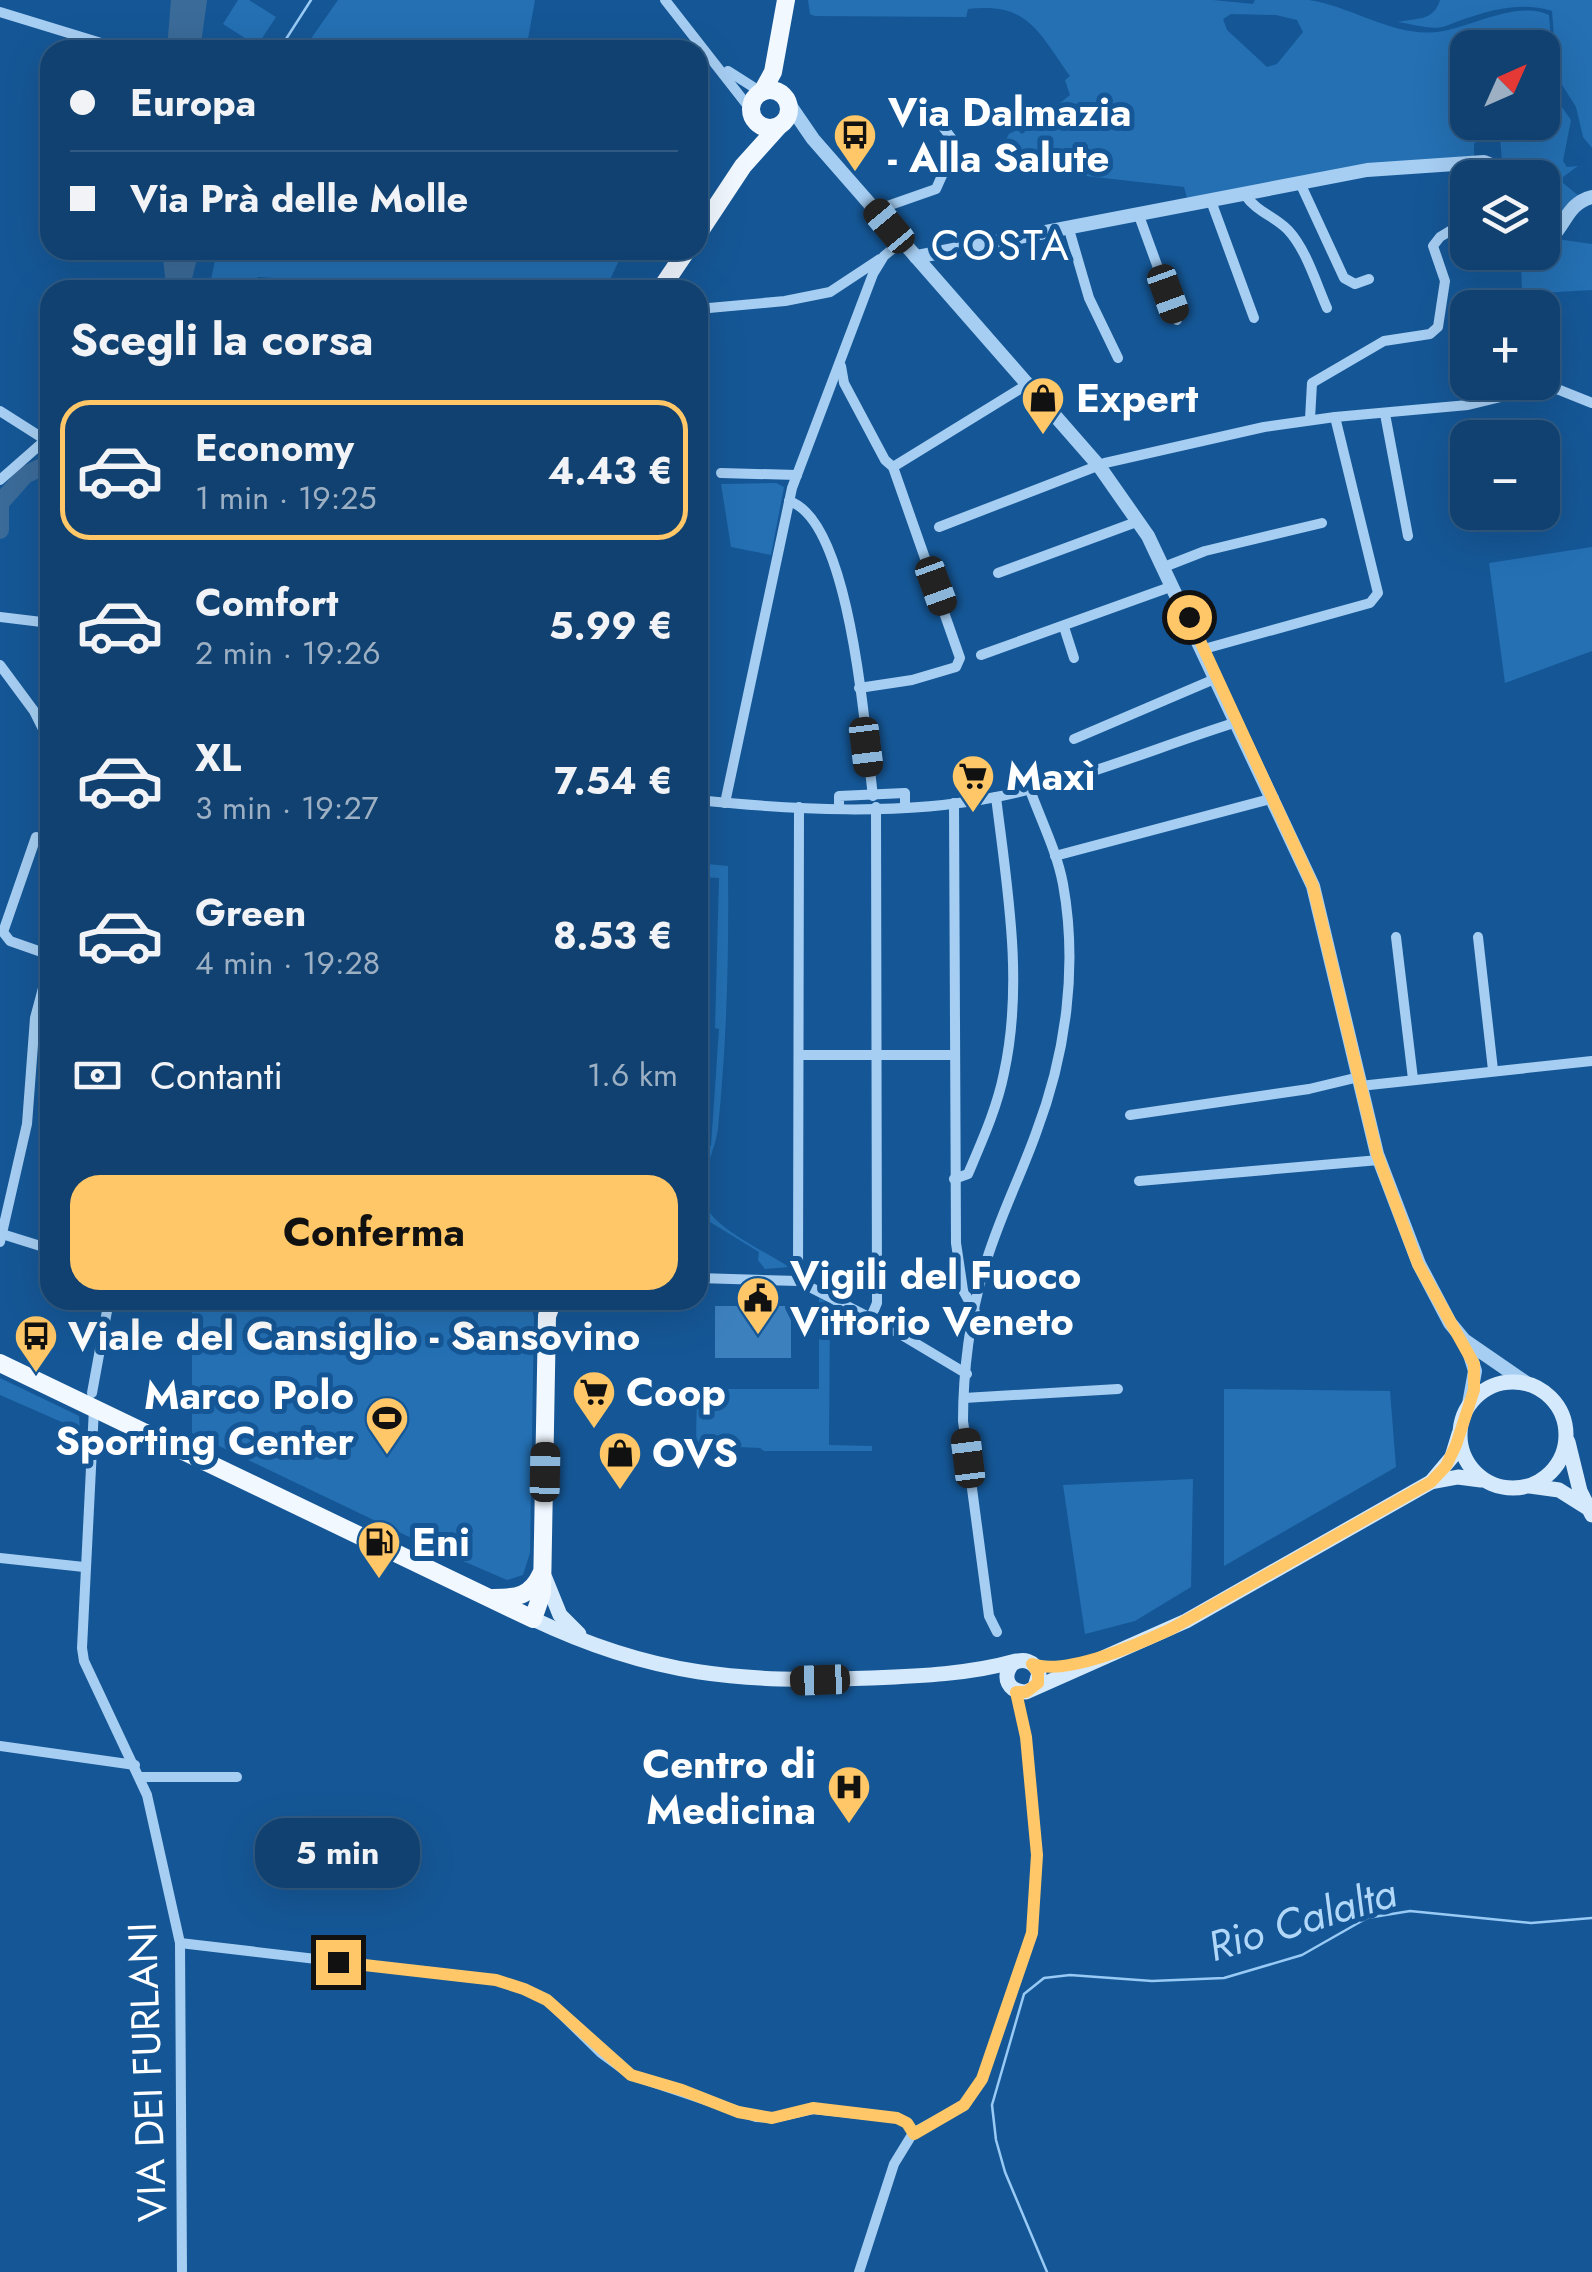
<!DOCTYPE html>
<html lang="it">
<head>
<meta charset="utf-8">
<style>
  :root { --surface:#104170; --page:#1e4c78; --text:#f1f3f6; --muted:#9cafc3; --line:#305a83; --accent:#ffc767 }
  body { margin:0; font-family:Jost,sans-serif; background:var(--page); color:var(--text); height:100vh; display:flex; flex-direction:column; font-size:38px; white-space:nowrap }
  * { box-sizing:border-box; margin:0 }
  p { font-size:32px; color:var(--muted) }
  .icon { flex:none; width:55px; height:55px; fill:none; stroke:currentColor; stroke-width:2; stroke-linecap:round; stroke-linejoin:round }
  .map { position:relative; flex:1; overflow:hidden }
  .side { position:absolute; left:40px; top:280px; width:668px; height:1030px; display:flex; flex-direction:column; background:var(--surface); border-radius:30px; box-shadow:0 10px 40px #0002,0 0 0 2px var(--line) }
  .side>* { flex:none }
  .guide { position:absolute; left:40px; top:40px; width:668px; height:220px; border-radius:30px; box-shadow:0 10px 40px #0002,0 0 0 2px var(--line); display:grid; align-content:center; height:220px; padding:0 30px; background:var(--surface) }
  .needle { width:65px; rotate:45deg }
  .fabs { position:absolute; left:1450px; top:30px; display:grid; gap:20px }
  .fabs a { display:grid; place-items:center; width:110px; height:110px; border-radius:20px; background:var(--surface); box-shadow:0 10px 40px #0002,0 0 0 2px var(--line); font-size:50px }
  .end { position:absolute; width:45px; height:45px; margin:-22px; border:12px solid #ffc767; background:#111; box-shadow:0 0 0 5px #111 }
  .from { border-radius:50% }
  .bubble { position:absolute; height:70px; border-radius:30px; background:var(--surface); box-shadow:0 10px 40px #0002,0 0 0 2px var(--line); font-size:32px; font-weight:700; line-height:70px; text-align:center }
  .car { position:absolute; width:30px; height:60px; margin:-30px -15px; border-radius:12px; box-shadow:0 0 8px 2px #0007; background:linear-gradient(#222 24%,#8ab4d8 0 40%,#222 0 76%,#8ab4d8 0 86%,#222 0) }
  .guide b { display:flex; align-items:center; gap:35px; height:95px; font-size:38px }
  .guide b+b { border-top:2px solid var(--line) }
  .guide i { width:25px; height:25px; background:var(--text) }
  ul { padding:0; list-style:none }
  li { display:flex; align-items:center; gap:30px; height:140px; margin:0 20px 15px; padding:0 10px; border:5px solid transparent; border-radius:30px }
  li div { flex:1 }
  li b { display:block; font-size:38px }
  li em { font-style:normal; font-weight:700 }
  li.active { border-color:var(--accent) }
  li>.icon { width:90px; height:90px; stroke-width:1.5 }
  h2 { padding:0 30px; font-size:45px; line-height:120px }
  .pay { display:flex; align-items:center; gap:25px; height:110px; padding:0 30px; font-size:38px }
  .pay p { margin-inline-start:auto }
  .button { display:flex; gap:20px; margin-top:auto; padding:20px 30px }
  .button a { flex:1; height:115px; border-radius:30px; background:var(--accent); color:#111; font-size:40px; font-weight:700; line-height:115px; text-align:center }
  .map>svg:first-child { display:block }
  .green { fill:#2470b3; fill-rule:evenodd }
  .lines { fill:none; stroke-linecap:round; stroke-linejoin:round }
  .stream { stroke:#98caf5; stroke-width:2.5 }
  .river { stroke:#3b6b99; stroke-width:18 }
  .building { fill:#3d80be }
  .minor { stroke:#a6cef2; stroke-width:10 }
  .tertiary { stroke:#a6cef2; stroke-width:14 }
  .secondary { stroke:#d5e9fc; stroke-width:15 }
  .primary { stroke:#f1f8ff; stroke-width:18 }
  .route { stroke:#ffc767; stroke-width:12 }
  .labels { text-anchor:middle; stroke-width:10; stroke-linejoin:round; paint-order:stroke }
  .poi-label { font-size:40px; font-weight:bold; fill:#fff; stroke:#155796; text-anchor:start }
  .street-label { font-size:40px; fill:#fff; stroke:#155796 }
  .neighbourhood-label { font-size:42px; letter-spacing:2.5px; fill:#fff; stroke:#155796 }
  .water-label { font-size:42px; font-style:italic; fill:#b2d8f9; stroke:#155796 }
</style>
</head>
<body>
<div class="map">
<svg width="1592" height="2272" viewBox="0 0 1592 2272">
  <rect width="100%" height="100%" fill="#155796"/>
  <g class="green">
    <polygon points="238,0 249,0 276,17 257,46 223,24"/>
    <polygon points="338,0 535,0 526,50 303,50"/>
    <path d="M808 0H1213L1253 4 1255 0C1272 0 1291 0 1309 0 1352 6 1397 40 1443 31 1472 26 1519 0 1549 15L1555 86 1552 93 1571 120 1563 161 1567 167 1578 166 1563 177V183L1579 196C1560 206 1558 227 1543 241L1542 178 1503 177 1500 135 1474 143V160L1187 198 1184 187 1014 168 1000 151 1009 134 1017 130 1022 134 1070 95 1065 80 1070 76C1038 31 1028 2 968 9L966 17 815 16 810 14ZM1231 14 1276 15 1297 20 1303 32 1277 64 1267 67 1227 30 1223 19ZM1468 48H1542V122H1468Z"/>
    <path d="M1440 0H1592V148L1583 137 1576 107 1557 77 1552 11C1514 0 1481 13 1446 26 1433 31 1413 24 1398 22 1417 18 1434 21 1440 0Z"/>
    <polygon points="1557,239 1592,244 1592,290 1522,294 1521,261 1493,253 1542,252 1543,248"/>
    <polygon points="217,250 624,250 605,290 490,290 483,287 468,290 258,277 246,290 209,290"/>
    <polygon points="776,483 784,487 771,555 731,547 721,484"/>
    <polygon points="1592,547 1592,651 1505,683 1489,563"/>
    <path d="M698 863 728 866C729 954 727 1040 718 1128 716 1152 693 1187 708 1210 722 1232 766 1252 789 1267L765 1269 758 1260 759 1252 710 1222 709 1232 698 1225V1147L711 1146 719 1029 715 1028 719 878 701 877Z"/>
    <polygon points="819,1298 830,1304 829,1445 872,1446 872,1451 764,1451 760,1448 696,1445 697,1389 819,1389"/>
    <polygon points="192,1300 530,1300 534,1317 530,1553 523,1575 507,1580 426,1545 192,1433"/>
    <polygon points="0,1378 79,1416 80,1430 0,1395"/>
    <polygon points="1224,1389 1390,1391 1396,1467 1224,1566"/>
    <polygon points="1193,1479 1191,1587 1135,1621 1085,1634 1063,1485"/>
  </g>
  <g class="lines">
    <g class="stream">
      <polyline points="279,50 311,0"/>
      <polyline points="1047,2272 1005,2172 996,2140 992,2105 1024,1994 1044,1978 1070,1975 1152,1981 1224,1978 1302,1955 1367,1918 1410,1911 1531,1923 1592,1918"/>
    </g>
    <g class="river">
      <polyline points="176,50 180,0"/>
      <polyline points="191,50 198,0"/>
      <polyline points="171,250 175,284"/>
      <polyline points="180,290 190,250"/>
      <polyline points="0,503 25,475 50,463"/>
      <polyline points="0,530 0,503"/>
    </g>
  </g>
  <rect class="building" x="715" y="1306" width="76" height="52"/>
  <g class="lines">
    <g class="minor">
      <polyline points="665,0 751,110"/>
      <polyline points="0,12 124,50"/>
      <polyline points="728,71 761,92"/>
      <polyline points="1301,185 1344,278 1355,284 1369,279"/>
      <path d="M1245 195C1257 212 1274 216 1288 230 1306 249 1316 283 1327 308"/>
      <polyline points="1211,201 1254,318"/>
      <polyline points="876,210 936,189 956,144 922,100"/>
      <polyline points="1138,213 1177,320"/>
      <polyline points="1068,226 1089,298 1118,358"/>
      <polyline points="698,309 785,301 830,292 880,259"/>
      <polyline points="841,366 844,383 885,460 893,467 960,658 956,667 912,680 859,688"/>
      <polyline points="0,411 44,439"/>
      <polyline points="1385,414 1408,536"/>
      <polyline points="1310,419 1312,383 1384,341 1430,334 1438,327 1445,281 1433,246 1440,237 1468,220"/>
      <polyline points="893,467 1028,384"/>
      <polyline points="721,473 797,475"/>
      <polyline points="0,480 50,436"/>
      <path d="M789 501C852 521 865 736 873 796"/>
      <polyline points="939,527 1105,463 1264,427 1335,417 1468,405 1534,389 1557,389 1592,403"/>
      <polyline points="1164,567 1205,551 1322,523"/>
      <polyline points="998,573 1139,521"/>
      <polyline points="0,617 50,623"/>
      <polyline points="1064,627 1074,658"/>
      <polyline points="1204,649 1370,603 1378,593 1335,417"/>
      <polyline points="981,655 1173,586"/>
      <polyline points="0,665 34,711 50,743"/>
      <polyline points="1074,739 1217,678"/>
      <path d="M698 800C794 810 900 816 996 797 1079 781 1157 747 1237 722"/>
      <polyline points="725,803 792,488 873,274 884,256 902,241"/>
      <polyline points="954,803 956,1243 963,1290 975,1312"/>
      <polyline points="839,807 839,796 905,793 905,806"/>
      <polyline points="36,837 3,932 10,941 50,955"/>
      <polyline points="1055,856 1274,798"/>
      <polyline points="1396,937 1413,1079"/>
      <polyline points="1478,937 1493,1070"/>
      <polyline points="800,1055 954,1055"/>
      <polyline points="1360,1086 1592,1061"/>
      <polyline points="1130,1115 1309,1089 1359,1077"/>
      <path d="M954 1179 968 1174C982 1141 997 1108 1004 1073 1024 982 1007 887 996 797"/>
      <polyline points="1139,1181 1379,1160"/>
      <polyline points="2,1234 50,1249"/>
      <polyline points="0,1242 27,1124 35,1018 50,962"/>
      <polyline points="698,1278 798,1281 890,1328 967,1374"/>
      <polyline points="798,1281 799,807"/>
      <polyline points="871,1317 877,1303 876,807"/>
      <polyline points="92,1393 109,1300"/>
      <polyline points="964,1398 1118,1389"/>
      <polyline points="94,1408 82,1648 84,1661 147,1795 180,1943 182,2272"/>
      <polyline points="0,1558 84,1567"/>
      <path d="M997 1632 989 1616 963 1421C963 1372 970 1315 984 1269 997 1222 1020 1178 1036 1133 1066 1054 1078 967 1063 884 1057 852 1041 820 1030 790"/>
      <polyline points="0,1746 135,1765"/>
      <polyline points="140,1777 237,1777"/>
      <polyline points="180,1943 496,1980 524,1989 547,2000 601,2053 631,2075 756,2117 773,2118 813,2109 897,2118 907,2123 913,2133"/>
      <polyline points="859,2272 894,2164 913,2133 964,2105 982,2079 1032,1933 1037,1855 1026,1737 1016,1691"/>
    </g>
    <g class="tertiary">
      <polyline points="789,104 813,139 1099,466 1148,536 1313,886 1377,1154 1419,1264 1450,1323 1464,1340 1528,1384"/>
      <path d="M1542 244C1566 231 1564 204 1592 197"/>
      <polyline points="916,257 1367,170 1484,162 1496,167 1501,178"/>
      <polyline points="1467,1345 1475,1371 1469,1404"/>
    </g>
    <g class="secondary">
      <circle cx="1513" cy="1435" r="53"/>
      <polyline points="1568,1442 1580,1491 1592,1515"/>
      <polyline points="1431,1482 1458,1477 1481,1480"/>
      <polyline points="1530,1486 1559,1490 1586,1507"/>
      <polyline points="545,1578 560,1615 579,1634"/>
      <path d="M533 1619C653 1676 741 1683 871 1678 920 1676 970 1674 1016 1661"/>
      <path d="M1035 1687 1039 1673C1034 1661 1023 1657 1012 1664 1001 1678 1009 1692 1026 1692L1186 1621 1431 1482 1452 1457 1459 1434"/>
    </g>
    <g class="primary">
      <circle cx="770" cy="109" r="19"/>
      <polyline points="762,92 773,72 786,0"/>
      <polyline points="698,234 743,166 778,127"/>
      <polyline points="660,290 687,250"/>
      <polyline points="0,1363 533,1619 542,1593 547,1316 553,1300"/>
      <path d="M493 1598C517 1598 531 1596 541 1574"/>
    </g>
  </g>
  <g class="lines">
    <path class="route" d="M338 1962 496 1980 524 1989 547 2000 631 2075 682 2090 738 2112 772 2118 813 2108 897 2118 907 2123 914 2134 964 2105 982 2079 1032 1933 1037 1855 1026 1737 1016 1692H1026L1038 1683V1673L1032 1664C1066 1676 1139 1644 1171 1629L1431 1482 1446 1466 1456 1445 1474 1390V1364L1418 1264 1377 1154 1313 886 1189 617"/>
  </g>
  <defs>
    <g id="bus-pin" transform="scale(2.25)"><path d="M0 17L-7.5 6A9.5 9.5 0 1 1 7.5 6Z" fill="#ffc767" stroke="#155796"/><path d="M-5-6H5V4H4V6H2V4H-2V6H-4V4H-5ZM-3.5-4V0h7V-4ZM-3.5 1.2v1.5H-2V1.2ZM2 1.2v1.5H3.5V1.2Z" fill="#111"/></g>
    <g id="shop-pin" transform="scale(2.25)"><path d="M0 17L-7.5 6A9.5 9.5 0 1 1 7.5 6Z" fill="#ffc767" stroke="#155796"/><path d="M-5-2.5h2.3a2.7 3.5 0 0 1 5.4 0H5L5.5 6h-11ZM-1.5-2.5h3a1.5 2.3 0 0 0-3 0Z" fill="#111"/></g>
    <g id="supermarket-pin" transform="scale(2.25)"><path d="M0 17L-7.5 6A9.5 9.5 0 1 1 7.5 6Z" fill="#ffc767" stroke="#155796"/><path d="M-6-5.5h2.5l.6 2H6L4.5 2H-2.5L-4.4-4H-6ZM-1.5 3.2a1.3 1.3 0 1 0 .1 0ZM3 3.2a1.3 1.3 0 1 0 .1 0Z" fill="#111"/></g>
    <g id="civic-pin" transform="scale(2.25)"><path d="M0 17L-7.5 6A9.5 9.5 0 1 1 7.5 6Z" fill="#ffc767" stroke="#155796"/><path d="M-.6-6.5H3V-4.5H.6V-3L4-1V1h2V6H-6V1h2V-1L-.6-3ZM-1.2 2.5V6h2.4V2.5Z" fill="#111"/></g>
    <g id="stadium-pin" transform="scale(2.25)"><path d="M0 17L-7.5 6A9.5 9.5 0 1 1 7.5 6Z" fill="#ffc767" stroke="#155796"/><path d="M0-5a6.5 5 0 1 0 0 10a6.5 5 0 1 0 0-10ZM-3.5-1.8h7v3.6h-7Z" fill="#111"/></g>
    <g id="fuel-pin" transform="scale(2.25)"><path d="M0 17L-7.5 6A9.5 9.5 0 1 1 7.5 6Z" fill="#ffc767" stroke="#155796"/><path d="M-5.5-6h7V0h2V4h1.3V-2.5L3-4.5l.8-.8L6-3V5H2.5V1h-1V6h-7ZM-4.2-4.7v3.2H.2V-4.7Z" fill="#111"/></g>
    <g id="hospital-pin" transform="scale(2.25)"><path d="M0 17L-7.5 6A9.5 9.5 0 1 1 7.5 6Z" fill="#ffc767" stroke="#155796"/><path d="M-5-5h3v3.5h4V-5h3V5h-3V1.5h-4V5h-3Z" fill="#111"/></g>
  </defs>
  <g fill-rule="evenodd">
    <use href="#bus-pin" x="855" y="135"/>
    <use href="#shop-pin" x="1043" y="398"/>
    <use href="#supermarket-pin" x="973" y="776"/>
    <use href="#civic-pin" x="758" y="1298"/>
    <use href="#bus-pin" x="36" y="1336"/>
    <use href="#supermarket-pin" x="594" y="1392"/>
    <use href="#stadium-pin" x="387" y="1418"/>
    <use href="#shop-pin" x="620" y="1453"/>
    <use href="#fuel-pin" x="379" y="1542"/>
    <use href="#hospital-pin" x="849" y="1787"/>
  </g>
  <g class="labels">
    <g class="poi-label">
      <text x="888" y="126">Via Dalmazia<tspan x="888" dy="46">- Alla Salute</tspan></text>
      <text x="1076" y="412">Expert</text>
      <text x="1006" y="790">Maxì</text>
      <text x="790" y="1289">Vigili del Fuoco<tspan x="790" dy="46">Vittorio Veneto</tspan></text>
      <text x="68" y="1350">Viale del Cansiglio - Sansovino</text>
      <text x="626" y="1406">Coop</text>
      <text x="354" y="1409" text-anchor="end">Marco Polo<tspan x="354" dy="46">Sporting Center</tspan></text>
      <text x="652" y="1467">OVS</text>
      <text x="412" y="1556">Eni</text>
      <text x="816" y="1778" text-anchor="end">Centro di<tspan x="816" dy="46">Medicina</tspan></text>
    </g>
    <g class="street-label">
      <text transform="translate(147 2072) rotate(-92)" y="14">VIA DEI FURLANI</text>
    </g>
    <g class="neighbourhood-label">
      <text x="1001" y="260">COSTA</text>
    </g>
    <g class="water-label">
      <text transform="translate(1302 1919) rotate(-17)" y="15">Rio Calalta</text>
    </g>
  </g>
</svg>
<div class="fabs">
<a><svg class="needle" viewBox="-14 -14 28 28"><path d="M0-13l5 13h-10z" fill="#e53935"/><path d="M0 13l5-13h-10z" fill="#9cafc3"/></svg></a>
<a><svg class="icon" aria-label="layers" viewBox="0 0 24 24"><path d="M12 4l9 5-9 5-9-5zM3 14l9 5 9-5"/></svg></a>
<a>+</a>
<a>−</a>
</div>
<i class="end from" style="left:1189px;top:617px"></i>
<i class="end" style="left:338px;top:1962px"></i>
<div class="bubble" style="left:255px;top:1818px;width:165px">5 min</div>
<i class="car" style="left:889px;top:226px;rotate:320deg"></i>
<i class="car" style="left:1168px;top:294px;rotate:160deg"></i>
<i class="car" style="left:936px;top:586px;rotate:160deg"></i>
<i class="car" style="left:866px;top:747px;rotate:173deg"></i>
<i class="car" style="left:968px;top:1458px;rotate:353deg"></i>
<i class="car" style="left:545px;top:1472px;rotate:1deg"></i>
<i class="car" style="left:820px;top:1680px;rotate:268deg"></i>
<div class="guide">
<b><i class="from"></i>Europa</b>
<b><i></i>Via Prà delle Molle</b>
</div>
<section class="side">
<h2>Scegli la corsa</h2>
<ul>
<li class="active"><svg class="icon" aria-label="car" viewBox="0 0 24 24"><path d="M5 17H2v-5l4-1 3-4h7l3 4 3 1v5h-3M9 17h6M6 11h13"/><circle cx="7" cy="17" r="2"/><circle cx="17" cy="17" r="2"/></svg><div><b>Economy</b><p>1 min · 19:25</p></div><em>4.43 €</em></li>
<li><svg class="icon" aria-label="car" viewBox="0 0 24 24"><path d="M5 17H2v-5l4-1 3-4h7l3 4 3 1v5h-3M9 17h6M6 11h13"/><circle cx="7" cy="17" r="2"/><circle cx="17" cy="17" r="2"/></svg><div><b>Comfort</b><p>2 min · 19:26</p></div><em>5.99 €</em></li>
<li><svg class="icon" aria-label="car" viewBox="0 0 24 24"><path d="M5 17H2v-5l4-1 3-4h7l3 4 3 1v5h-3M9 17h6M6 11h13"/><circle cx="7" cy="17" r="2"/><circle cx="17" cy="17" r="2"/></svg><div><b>XL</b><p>3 min · 19:27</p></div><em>7.54 €</em></li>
<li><svg class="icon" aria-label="car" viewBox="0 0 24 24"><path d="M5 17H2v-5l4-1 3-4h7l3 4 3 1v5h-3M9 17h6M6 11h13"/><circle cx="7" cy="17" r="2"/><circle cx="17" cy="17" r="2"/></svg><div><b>Green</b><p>4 min · 19:28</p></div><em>8.53 €</em></li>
</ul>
<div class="pay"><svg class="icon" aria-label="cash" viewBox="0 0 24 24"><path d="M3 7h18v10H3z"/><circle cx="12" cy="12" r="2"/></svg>Contanti<p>1.6 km</p></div>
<div class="button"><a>Conferma</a></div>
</section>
</div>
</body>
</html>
